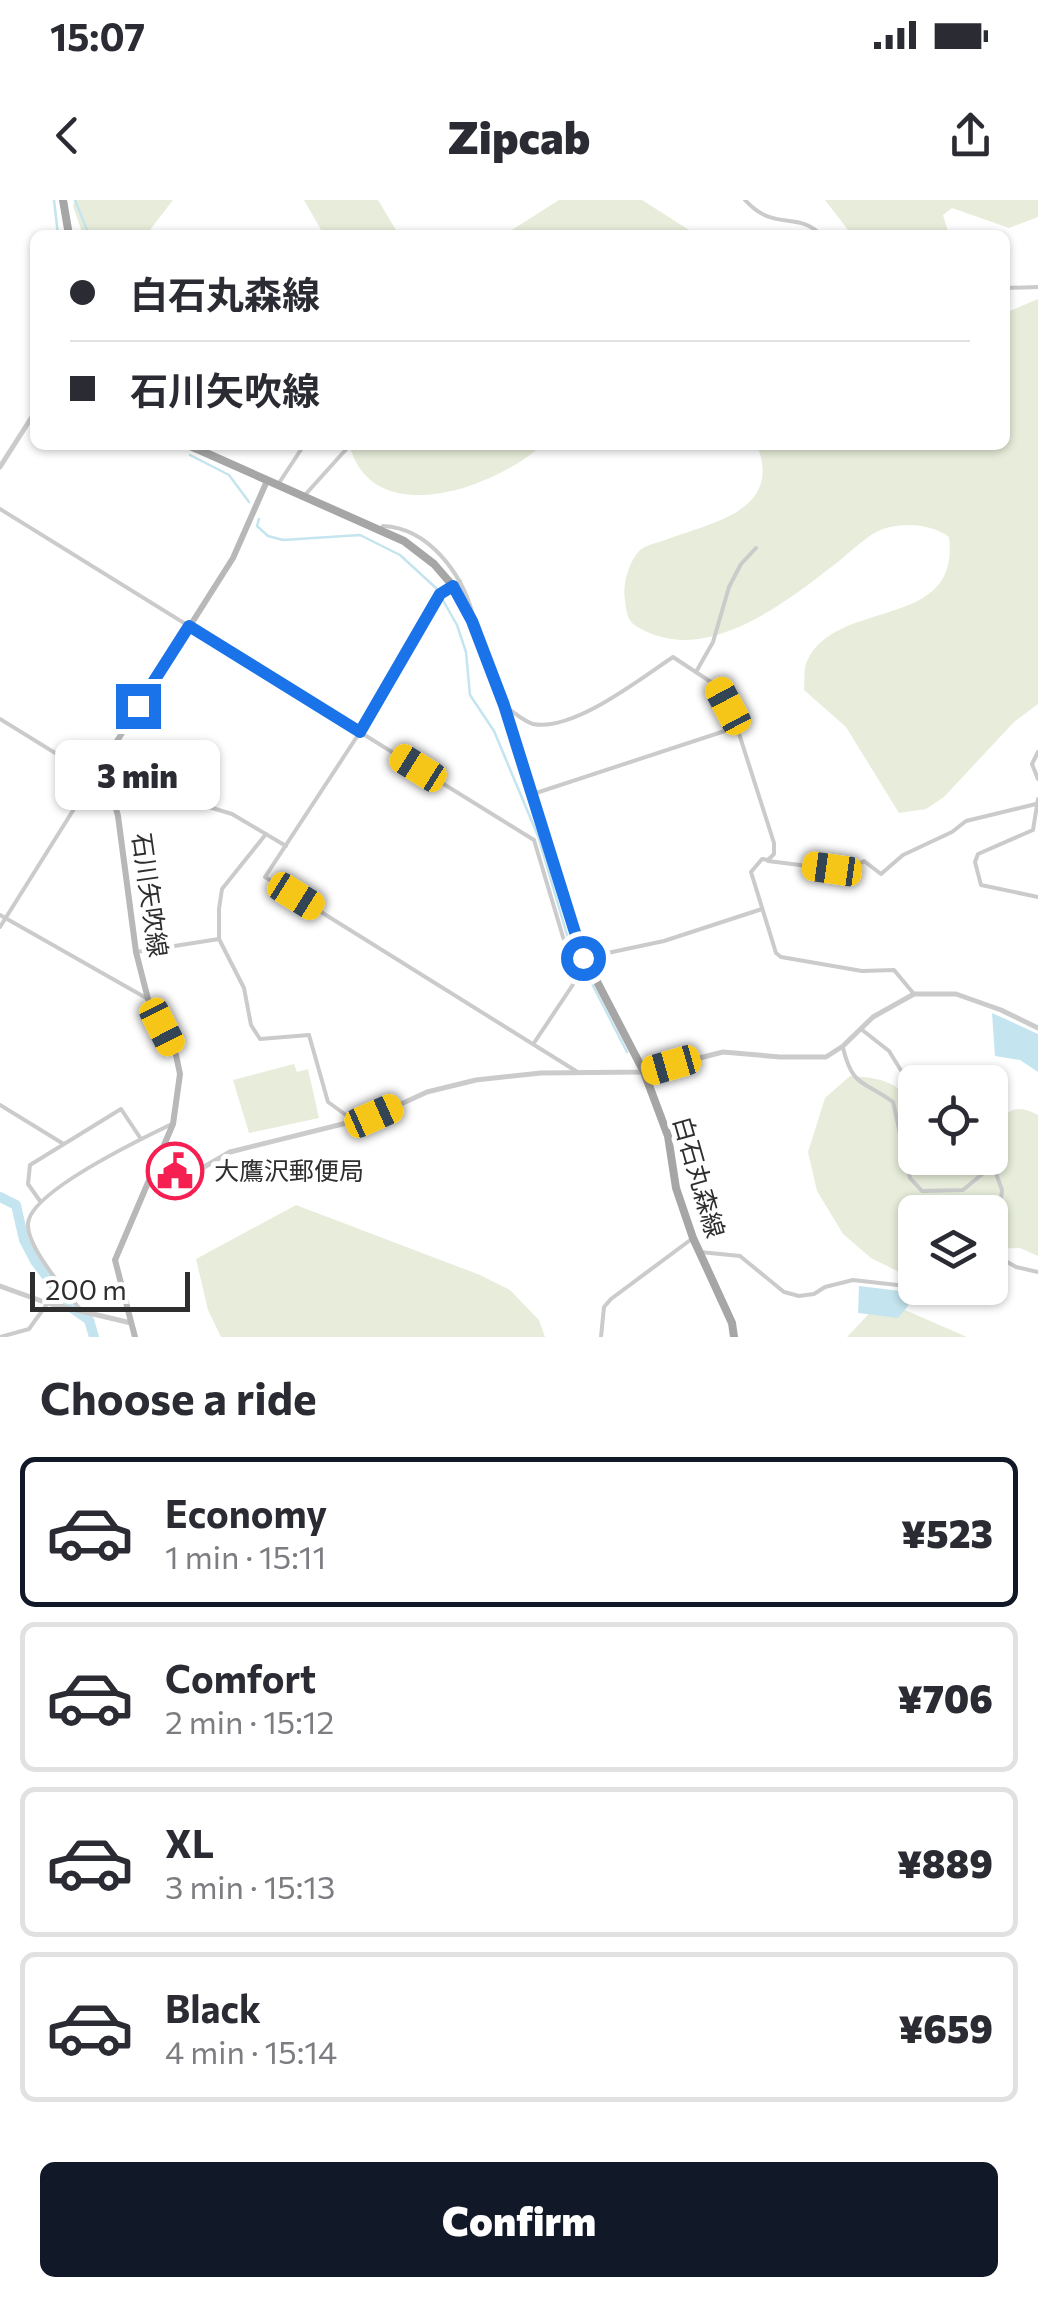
<!DOCTYPE html>
<html lang="en">
<head>
<meta charset="utf-8">
<style>
  :root { --surface:#fff; --page:#f2f2f3; --text:#2b2b33; --muted:#7c7c81; --line:#e1e1e2; --accent:#111827 }
  body { margin:0; font-family:Commissioner,"Noto Sans JP",sans-serif; background:var(--page); color:var(--text); height:100vh; display:flex; flex-direction:column; font-size:38px; white-space:nowrap }
  * { box-sizing:border-box; margin:0 }
  p { font-size:32px; color:var(--muted) }
  .icon { flex:none; width:55px; height:55px; fill:none; stroke:currentColor; stroke-width:2; stroke-linecap:round; stroke-linejoin:round }
  .map { position:relative; height:1137px; overflow:hidden }
  .panel { display:flex; flex-direction:column; background:var(--surface); flex:1 }
  .panel>* { flex:none }
  .guide { position:absolute; left:30px; top:30px; width:980px; height:220px; border-radius:15px; box-shadow:0 2px 8px #0004; display:grid; align-content:center; height:220px; padding:0 40px; background:var(--surface) }
  .controls { position:absolute; left:898px; top:865px; display:grid; gap:20px }
  .controls a { display:grid; place-items:center; width:110px; height:110px; border-radius:15px; background:var(--surface); box-shadow:0 2px 8px #0004; font-size:50px }
  .scale { position:absolute; left:30px; bottom:25px; width:160px; box-sizing:border-box; padding-left:10px; border:5px solid #2e2e2e; border-top:0; font-size:28px; line-height:35px; white-space:nowrap; color:#2e2e2e; -webkit-text-stroke:8px #fff; paint-order:stroke }
  .end { position:absolute; width:45px; height:45px; margin:-22px; border:12px solid #1a73e8; background:#fff; box-shadow:0 0 0 5px #fff }
  .from { border-radius:50% }
  .bubble { position:absolute; height:70px; border-radius:15px; background:var(--surface); box-shadow:0 2px 8px #0004; font-size:32px; font-weight:800; line-height:70px; text-align:center }
  .car { position:absolute; width:30px; height:60px; margin:-30px -15px; border-radius:12px; box-shadow:0 0 8px 2px #0007; background:linear-gradient(#f5c518 24%,#345 0 40%,#f5c518 0 76%,#345 0 86%,#f5c518 0) }
  .guide b { display:flex; align-items:center; gap:35px; height:95px; font-size:38px }
  .guide b+b { border-top:2px solid var(--line) }
  .guide i { width:25px; height:25px; background:var(--text) }
  ul { padding:0; list-style:none }
  li { display:flex; align-items:center; gap:30px; height:150px; margin:0 20px 15px; padding:0 20px; border:5px solid var(--line); border-radius:15px }
  li div { flex:1 }
  li b { display:block; font-size:38px }
  li em { font-style:normal; font-weight:800 }
  li.active { border-color:var(--accent) }
  li>.icon { width:90px; height:90px; stroke-width:1.5 }
  h2 { padding:0 40px; font-size:45px; line-height:120px }
  .primary-button { display:flex; gap:20px; margin-top:auto; padding:20px 40px }
  .primary-button a { flex:1; height:115px; border-radius:15px; background:var(--accent); color:#fff; font-size:40px; font-weight:800; line-height:115px; text-align:center }
  .status { display:flex; justify-content:space-between; align-items:center; height:70px; padding:0 50px; background:var(--surface); direction:ltr }
  .status svg { height:28px; fill:currentColor }
  header { display:flex; justify-content:space-between; align-items:center; height:130px; padding:0 40px; background:var(--surface); font-size:45px; font-weight:800 }
  .map>svg:first-child { display:block }
  .green { fill:#e7edda }
  .water { fill:#c4e5ef }
  .lines { fill:none; stroke-linecap:round; stroke-linejoin:round }
  .stream { stroke:#c4e5ef; stroke-width:2.5 }
  .river { stroke:#c4e5ef; stroke-width:10 }
  .minor { stroke:#cbcbcb; stroke-width:4 }
  .tertiary { stroke:#cbcbcb; stroke-width:5 }
  .secondary { stroke:#b8b8b8; stroke-width:6 }
  .primary { stroke:#a6a6a6; stroke-width:8 }
  .route { stroke:#1a73e8; stroke-width:12 }
  .labels { text-anchor:middle; stroke-width:10; stroke-linejoin:round; paint-order:stroke }
  .street-label { font-size:25px; fill:#2e2e2e; stroke:#fff }
  .poi-label { font-size:25px; fill:#2e2e2e; stroke:#fff; text-anchor:start }
</style>
</head>
<body>
<div class="status"><b>15:07</b><svg viewBox="0 0 49 12"><path d="M0 12V9h3v3zM5 12V6h3v6zM10 12V3h3v9zM15 12V0h3v12zM26 1h20v11H26zM47 4h2v5h-2z"/></svg></div>
<header><svg class="icon" aria-label="back" viewBox="0 0 24 24"><path d="M15 5l-7 7 7 7"/></svg>Zipcab<svg class="icon" aria-label="share" viewBox="0 0 24 24"><path d="M12 15V3M7 8l5-5 5 5M5 13v7h14v-7"/></svg></header>
<div class="map">
<svg width="1038" height="1137" viewBox="0 0 1038 1137">
  <rect width="100%" height="100%" fill="#fff"/>
  <g class="green">
    <polygon points="75,0 173,0 146,35 83,35 73,6"/>
    <polygon points="304,0 378,0 399,35 324,35"/>
    <polygon points="559,0 642,0 697,35 504,35"/>
    <polygon points="825,0 1038,0 1038,17 1009,28 952,8 943,15 949,35 852,35"/>
    <path d="M1038 99V504L1014 522 944 597 926 609 899 613 846 527 804 490C805 481 803 467 808 459 839 398 961 431 949 337 931 324 905 322 883 329 866 335 849 354 834 365 782 405 703 468 636 426 627 421 626 410 625 400 622 385 629 361 640 350 646 345 660 342 668 339 714 322 783 310 757 245H1005V113Z"/>
    <path d="M355 245H542C498 286 377 331 351 250Z"/>
    <polygon points="294,864 297,872 308,869 319,918 249,933 233,880"/>
    <path d="M850 876C912 878 915 903 915 958H990V930C1009 912 1012 902 1038 915V1056L1020 1048 990 1049V1012H915V1080L871 1058 843 1034 817 991 808 952 825 898Z"/>
    <polygon points="296,1005 480,1075 510,1090 539,1120 545,1137 221,1137 208,1110 196,1059"/>
    <polygon points="882,1100 967,1137 847,1137"/>
  </g>
  <g class="water">
    <polygon points="992,813 1038,834 1038,872 1020,860 995,856"/>
    <polygon points="859,1086 909,1092 908,1106 898,1118 858,1113"/>
  </g>
  <g class="lines">
    <g class="stream">
      <polyline points="54,0 58,35"/>
      <polyline points="75,0 87,30"/>
      <polyline points="190,255 229,275 249,302"/>
      <polyline points="259,319 257,326 268,336 283,340 360,335 400,355 436,388 457,425 466,452 470,495 494,531 538,636 567,735 627,852"/>
    </g>
    <polyline class="river" points="0,997 16,1005 24,1040 35,1061 69,1106 89,1120 94,1137"/>
    <g class="minor">
      <path d="M745 0C775 33 797 10 821 35"/>
      <polyline points="76,34 76,35"/>
      <polyline points="1005,88 1038,87"/>
      <polyline points="279,283 304,245"/>
      <polyline points="304,296 350,245"/>
      <polyline points="0,309 534,640 563,737 580,774 534,843"/>
      <path d="M381 329 383 326C429 328 462 374 473 415"/>
      <polyline points="460,381 440,394 360,532 265,677 576,871"/>
      <polyline points="696,472 713,442 729,387 741,364 756,348"/>
      <path d="M506 507C515 513 523 521 533 524 573 532 640 479 673 457L717 486 734 518 774 643V654L768 660 762 659 751 672 776 753 781 757 862 771 894 770 914 794"/>
      <polyline points="0,519 94,577 107,576 232,614 286,646"/>
      <polyline points="1038,552 1032,564 1038,579"/>
      <polyline points="533,594 737,527"/>
      <polyline points="1038,599 1033,630 978,654 975,662 981,685 1038,697"/>
      <polyline points="266,634 222,689 219,709 219,739 244,788 251,825 260,839 309,835 328,902 350,918 350,922"/>
      <polyline points="768,661 848,671 864,661 881,674 903,655 952,632 966,621 1036,604"/>
      <polyline points="0,715 148,799"/>
      <polyline points="0,727 94,577"/>
      <polyline points="136,752 219,739"/>
      <polyline points="584,758 664,741 762,709"/>
      <polyline points="861,829 889,851 902,872 918,882"/>
      <path d="M843 848C853 888 863 880 893 902L910 978 922 991 963 990 993 965"/>
      <polyline points="0,905 62,943"/>
      <polyline points="990,938 993,965 1002,990 1000,1008 990,1038"/>
      <polyline points="40,1001 28,984 30,965 121,909 141,939"/>
      <polyline points="700,1052 740,1056 784,1092 799,1096 814,1094 825,1087 853,1080 915,1087"/>
      <polyline points="990,1052 1016,1067 1038,1072"/>
      <polyline points="929,1088 952,1088"/>
      <path d="M80 1109C65 1091 27 1047 28 1024 29 992 143 938 172 924"/>
      <polyline points="0,1137 29,1129 47,1104"/>
      <polyline points="601,1137 604,1107 611,1099 693,1038"/>
    </g>
    <g class="tertiary">
      <polyline points="0,267 35,212"/>
      <polyline points="148,984 178,982 230,952 375,916 427,892 476,880 541,873 644,872 723,852 780,857 826,857 843,846 873,817 914,794 956,794 1001,810 1038,828"/>
      <polyline points="0,1086 47,1103 131,1123"/>
    </g>
    <polyline class="secondary" points="135,1137 115,1060 173,924 180,874 176,855 148,799 136,752 118,616 107,576 110,552 233,358 267,281"/>
    <g class="primary">
      <polyline points="63,0 69,35"/>
      <polyline points="188,245 404,341 434,364 453,386 472,421 504,505 579,747 644,872 668,936 676,988 693,1038 732,1123 734,1137"/>
    </g>
  </g>
  <g class="lines">
    <polyline class="route" points="138,506 189,426 360,532 440,394 453,386 472,421 504,505 583,758"/>
  </g>
  <defs>
    <g id="civic-ring" transform="scale(2.875)"><circle r="9.5" fill="#fff" stroke="#f51f51" stroke-width="1.5"/><path d="M-.6-6.5H3V-4.5H.6V-3L4-1V1h2V6H-6V1h2V-1L-.6-3ZM-1.2 2.5V6h2.4V2.5Z" fill="#f51f51"/></g>
  </defs>
  <g fill-rule="evenodd">
    <use href="#civic-ring" x="175" y="971"/>
  </g>
  <g class="labels">
    <g class="street-label">
      <text transform="translate(150 695) rotate(82)" y="9">石川矢吹線</text>
      <text transform="translate(699 977) rotate(74)" y="9">白石丸森線</text>
    </g>
    <g class="poi-label">
      <text x="214" y="980">大鷹沢郵便局</text>
    </g>
  </g>
</svg>
<div class="controls">
<a><svg class="icon" aria-label="locate" viewBox="0 0 24 24"><circle cx="12" cy="12" r="6"/><path d="M12 2v4M12 18v4M2 12h4M18 12h4"/></svg></a>
<a><svg class="icon" aria-label="layers" viewBox="0 0 24 24"><path d="M12 4l9 5-9 5-9-5zM3 14l9 5 9-5"/></svg></a>
</div>
<div class="scale">200 m</div>
<i class="end from" style="left:583px;top:758px"></i>
<i class="end" style="left:138px;top:506px"></i>
<div class="bubble" style="left:55px;top:540px;width:165px">3 min</div>
<i class="car" style="left:728px;top:506px;rotate:332deg"></i>
<i class="car" style="left:418px;top:568px;rotate:302deg"></i>
<i class="car" style="left:832px;top:669px;rotate:278deg"></i>
<i class="car" style="left:296px;top:696px;rotate:122deg"></i>
<i class="car" style="left:162px;top:827px;rotate:153deg"></i>
<i class="car" style="left:671px;top:865px;rotate:254deg"></i>
<i class="car" style="left:374px;top:916px;rotate:66deg"></i>
<div class="guide">
<b><i class="from"></i>白石丸森線</b>
<b><i></i>石川矢吹線</b>
</div>
</div>
<section class="panel">
<h2>Choose a ride</h2>
<ul>
<li class="active"><svg class="icon" aria-label="car" viewBox="0 0 24 24"><path d="M5 17H2v-5l4-1 3-4h7l3 4 3 1v5h-3M9 17h6M6 11h13"/><circle cx="7" cy="17" r="2"/><circle cx="17" cy="17" r="2"/></svg><div><b>Economy</b><p>1 min · 15:11</p></div><em>¥523</em></li>
<li><svg class="icon" aria-label="car" viewBox="0 0 24 24"><path d="M5 17H2v-5l4-1 3-4h7l3 4 3 1v5h-3M9 17h6M6 11h13"/><circle cx="7" cy="17" r="2"/><circle cx="17" cy="17" r="2"/></svg><div><b>Comfort</b><p>2 min · 15:12</p></div><em>¥706</em></li>
<li><svg class="icon" aria-label="car" viewBox="0 0 24 24"><path d="M5 17H2v-5l4-1 3-4h7l3 4 3 1v5h-3M9 17h6M6 11h13"/><circle cx="7" cy="17" r="2"/><circle cx="17" cy="17" r="2"/></svg><div><b>XL</b><p>3 min · 15:13</p></div><em>¥889</em></li>
<li><svg class="icon" aria-label="car" viewBox="0 0 24 24"><path d="M5 17H2v-5l4-1 3-4h7l3 4 3 1v5h-3M9 17h6M6 11h13"/><circle cx="7" cy="17" r="2"/><circle cx="17" cy="17" r="2"/></svg><div><b>Black</b><p>4 min · 15:14</p></div><em>¥659</em></li>
</ul>
<div class="primary-button"><a>Confirm</a></div>
</section>
</body>
</html>
